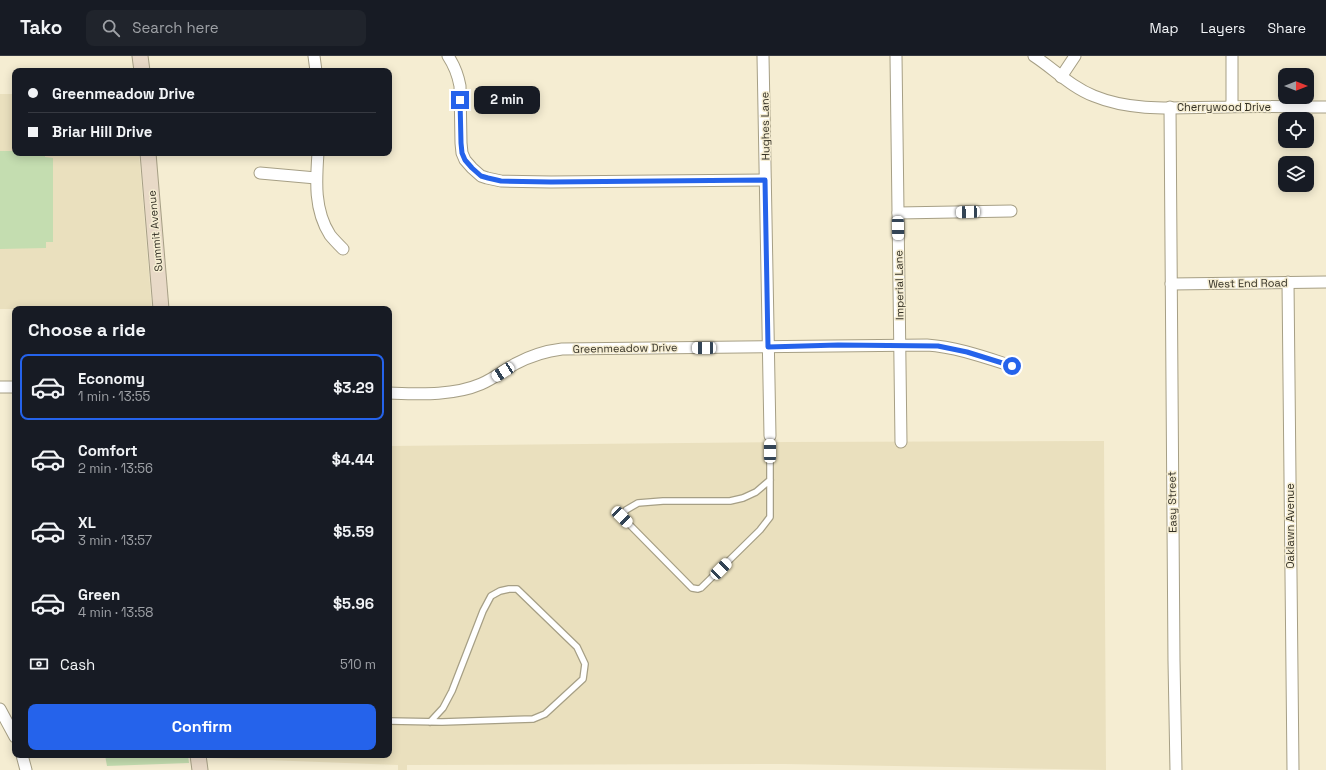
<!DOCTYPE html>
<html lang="en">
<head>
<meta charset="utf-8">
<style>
  :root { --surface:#171b24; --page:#20242c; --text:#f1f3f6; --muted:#9ea1a6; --line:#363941; --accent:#2563eb }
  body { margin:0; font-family:"Space Grotesk",sans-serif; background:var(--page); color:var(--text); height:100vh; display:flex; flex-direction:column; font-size:15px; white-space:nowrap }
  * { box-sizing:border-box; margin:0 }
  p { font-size:13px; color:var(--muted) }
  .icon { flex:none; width:22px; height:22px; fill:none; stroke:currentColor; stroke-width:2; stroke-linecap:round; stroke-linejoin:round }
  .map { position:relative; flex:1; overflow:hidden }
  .sheet { position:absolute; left:12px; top:250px; width:380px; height:452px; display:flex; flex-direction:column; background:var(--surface); border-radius:8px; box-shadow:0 2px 10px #0003 }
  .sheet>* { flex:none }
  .top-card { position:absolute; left:12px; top:12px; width:380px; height:88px; border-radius:8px; box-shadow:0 2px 10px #0003; display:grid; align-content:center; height:88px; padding:0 16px; background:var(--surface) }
  .needle { width:26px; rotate:90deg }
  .fabs { position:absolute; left:1278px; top:12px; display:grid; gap:8px }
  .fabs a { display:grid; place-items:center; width:36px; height:36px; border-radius:8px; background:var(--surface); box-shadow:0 2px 10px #0003; font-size:20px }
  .end { position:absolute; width:18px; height:18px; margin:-9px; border:5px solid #2563eb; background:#fff; box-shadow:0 0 0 2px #fff }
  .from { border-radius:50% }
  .bubble { position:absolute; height:28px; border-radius:8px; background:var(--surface); box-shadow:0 2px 10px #0003; font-size:13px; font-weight:800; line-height:28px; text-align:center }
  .car { position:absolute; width:12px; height:24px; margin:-12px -6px; border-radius:5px; box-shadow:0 0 3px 1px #0007; background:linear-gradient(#fff 24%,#345 0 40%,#fff 0 76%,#345 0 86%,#fff 0) }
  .top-card b { display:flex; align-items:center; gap:14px; height:38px; font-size:15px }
  .top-card b+b { border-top:1px solid var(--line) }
  .top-card i { width:10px; height:10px; background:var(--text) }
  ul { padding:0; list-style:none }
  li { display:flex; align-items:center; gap:12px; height:66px; margin:0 8px 6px; padding:0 8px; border:2px solid transparent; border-radius:8px }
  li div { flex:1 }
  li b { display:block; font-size:15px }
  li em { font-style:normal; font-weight:800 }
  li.active { border-color:var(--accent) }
  li>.icon { width:36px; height:36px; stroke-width:1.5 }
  h2 { padding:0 16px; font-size:18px; line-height:48px }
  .pay { display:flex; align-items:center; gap:10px; height:44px; padding:0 16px; font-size:15px }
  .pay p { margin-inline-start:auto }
  .cta { display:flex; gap:8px; margin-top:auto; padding:8px 16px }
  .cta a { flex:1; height:46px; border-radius:8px; background:var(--accent); color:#fff; font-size:16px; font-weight:800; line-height:46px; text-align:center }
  header { display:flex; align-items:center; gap:24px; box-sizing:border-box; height:56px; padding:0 20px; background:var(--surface); border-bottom:1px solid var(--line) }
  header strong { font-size:19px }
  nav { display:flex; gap:22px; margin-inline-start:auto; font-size:14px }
  .search { width:280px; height:36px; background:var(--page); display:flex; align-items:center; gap:10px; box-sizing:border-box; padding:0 14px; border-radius:8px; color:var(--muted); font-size:15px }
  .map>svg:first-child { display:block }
  .built { fill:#eae0be }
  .green { fill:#c4ddb0 }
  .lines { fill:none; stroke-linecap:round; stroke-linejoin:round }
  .lane-casing { stroke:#a69f85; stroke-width:8 }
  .street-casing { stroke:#a69f85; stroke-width:13 }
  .secondary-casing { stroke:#a69f85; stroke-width:17 }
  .lane { stroke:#fff; stroke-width:5.5 }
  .street { stroke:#fff; stroke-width:11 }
  .secondary { stroke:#e8d9c7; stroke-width:15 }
  .route { stroke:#2563eb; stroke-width:5 }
  .labels { text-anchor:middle; stroke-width:3; stroke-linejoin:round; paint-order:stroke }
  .street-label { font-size:11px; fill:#343126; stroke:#f5edd2 }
</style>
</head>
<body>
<header>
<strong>Tako</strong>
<div class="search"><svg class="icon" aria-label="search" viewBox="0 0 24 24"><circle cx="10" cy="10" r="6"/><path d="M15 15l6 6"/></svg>Search here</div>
<nav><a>Map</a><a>Layers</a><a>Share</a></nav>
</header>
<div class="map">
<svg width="1326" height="714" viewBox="0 0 1326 714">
  <rect width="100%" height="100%" fill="#f5edd2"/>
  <g class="built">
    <polygon points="0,38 15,38 15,97 139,97 152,253 0,253"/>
    <polygon points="1104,385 1106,714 785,708 407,709 407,714 398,714 398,709 211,702 211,699 389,699 389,390 790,386"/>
  </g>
  <g class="green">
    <polygon points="0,95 15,95 15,97 45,97 45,101 53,102 53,186 46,186 46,192 0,193"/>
    <polygon points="105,699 188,699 189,707 107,710"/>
  </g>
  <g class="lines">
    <g class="lane-casing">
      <g id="lane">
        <polyline points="770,380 770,461 760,474 701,532 698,533 692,532 622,461 626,454 638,447 663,445 730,445 743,442 756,436 770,424"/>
        <polyline points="389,665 442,666 533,663 545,658 583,623 585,608 577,591 517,533 509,533 500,535 491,540 483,555 452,635 443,652 430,666"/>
      </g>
    </g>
    <g class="street-casing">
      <g id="street">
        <polyline points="314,0 316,15"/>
        <path d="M448 0C454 9 458 19 460 30L461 87 462 97 465 104 472 112 481 120 487 122 501 125 551 126 765 124"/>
        <polyline points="763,0 770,380"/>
        <polyline points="896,0 901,386"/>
        <path d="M1034 0C1054 13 1071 31 1094 40 1135 57 1182 51 1226 51 1259 50 1293 51 1326 51"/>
        <polyline points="1061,21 1075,0"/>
        <polyline points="1232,50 1232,0"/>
        <polyline points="1170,51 1174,605 1176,714"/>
        <path d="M318 97C316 125 314 154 330 179 334 184 339 189 343 193"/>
        <polyline points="260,117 316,122"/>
        <polyline points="898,157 1011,155"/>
        <polyline points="1288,226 1293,714"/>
        <polyline points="1171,228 1326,226"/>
        <polyline points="0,331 15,331"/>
        <path d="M389 337C419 338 453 340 481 328 493 323 503 315 515 308 530 300 545 295 562 293L927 289C956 291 984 301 1012 310"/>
        <polyline points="0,653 15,681"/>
        <polyline points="22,699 26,714"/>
      </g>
    </g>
    <g class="secondary-casing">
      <g id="secondary">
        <polyline points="140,0 142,15"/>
        <polyline points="148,97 161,253"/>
        <polyline points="198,699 200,714"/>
      </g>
    </g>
    <use href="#lane" class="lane"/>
    <use href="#street" class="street"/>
    <use href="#secondary" class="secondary"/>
  </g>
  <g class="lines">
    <polyline class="route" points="460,44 461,87 462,97 465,104 472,112 481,120 488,122 501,125 551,126 765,124 768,291 838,289 938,290 967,296 1012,310"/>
  </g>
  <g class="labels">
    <g class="street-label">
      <text x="1224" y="55">Cherrywood Drive</text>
      <text transform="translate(765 70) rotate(-91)" y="4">Hughes Lane</text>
      <text transform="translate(155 175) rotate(-95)" y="4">Summit Avenue</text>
      <text transform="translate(1248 227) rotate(-1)" y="4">West End Road</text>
      <text transform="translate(899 229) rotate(-91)" y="4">Imperial Lane</text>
      <text transform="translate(625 292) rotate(-1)" y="4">Greenmeadow Drive</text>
      <text transform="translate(1172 446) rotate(-91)" y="4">Easy Street</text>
      <text transform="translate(1290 470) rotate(-90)" y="4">Oaklawn Avenue</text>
    </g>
  </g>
</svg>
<div class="fabs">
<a><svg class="needle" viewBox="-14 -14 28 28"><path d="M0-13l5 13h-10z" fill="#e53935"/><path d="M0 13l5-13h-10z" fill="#9ea1a6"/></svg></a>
<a><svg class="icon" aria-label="locate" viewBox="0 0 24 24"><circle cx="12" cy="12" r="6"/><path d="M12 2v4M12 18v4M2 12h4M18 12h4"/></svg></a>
<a><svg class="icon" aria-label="layers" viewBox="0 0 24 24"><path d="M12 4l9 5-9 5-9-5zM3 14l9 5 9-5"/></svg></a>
</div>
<i class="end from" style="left:1012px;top:310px"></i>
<i class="end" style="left:460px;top:44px"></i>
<div class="bubble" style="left:474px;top:30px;width:66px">2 min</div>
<i class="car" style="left:968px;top:156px;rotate:268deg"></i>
<i class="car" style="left:898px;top:172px;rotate:179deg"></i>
<i class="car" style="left:704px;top:292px;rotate:270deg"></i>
<i class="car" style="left:503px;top:316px;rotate:237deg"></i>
<i class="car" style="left:770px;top:395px;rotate:0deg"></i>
<i class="car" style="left:622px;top:461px;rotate:135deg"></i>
<i class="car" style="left:721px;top:513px;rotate:45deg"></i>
<div class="top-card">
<b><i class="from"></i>Greenmeadow Drive</b>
<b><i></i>Briar Hill Drive</b>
</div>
<section class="sheet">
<h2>Choose a ride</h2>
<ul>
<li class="active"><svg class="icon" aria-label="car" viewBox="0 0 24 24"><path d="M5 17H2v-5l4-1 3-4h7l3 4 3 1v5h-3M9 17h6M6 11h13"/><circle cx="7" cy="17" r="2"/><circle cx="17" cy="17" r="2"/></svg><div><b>Economy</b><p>1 min · 13:55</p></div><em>$3.29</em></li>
<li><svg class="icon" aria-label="car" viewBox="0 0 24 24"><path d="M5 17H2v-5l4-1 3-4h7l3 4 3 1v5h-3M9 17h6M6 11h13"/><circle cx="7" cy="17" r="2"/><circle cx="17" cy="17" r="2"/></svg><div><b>Comfort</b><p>2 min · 13:56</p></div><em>$4.44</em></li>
<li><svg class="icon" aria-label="car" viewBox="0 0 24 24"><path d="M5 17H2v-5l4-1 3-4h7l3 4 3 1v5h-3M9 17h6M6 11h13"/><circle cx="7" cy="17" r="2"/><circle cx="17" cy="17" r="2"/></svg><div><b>XL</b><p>3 min · 13:57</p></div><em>$5.59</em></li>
<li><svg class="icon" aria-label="car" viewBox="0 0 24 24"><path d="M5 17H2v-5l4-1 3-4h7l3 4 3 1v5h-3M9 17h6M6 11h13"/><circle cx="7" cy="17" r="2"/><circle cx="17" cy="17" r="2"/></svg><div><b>Green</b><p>4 min · 13:58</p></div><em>$5.96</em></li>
</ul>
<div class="pay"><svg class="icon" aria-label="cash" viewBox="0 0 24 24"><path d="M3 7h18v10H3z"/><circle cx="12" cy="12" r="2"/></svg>Cash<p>510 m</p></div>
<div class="cta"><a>Confirm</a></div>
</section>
</div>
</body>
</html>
